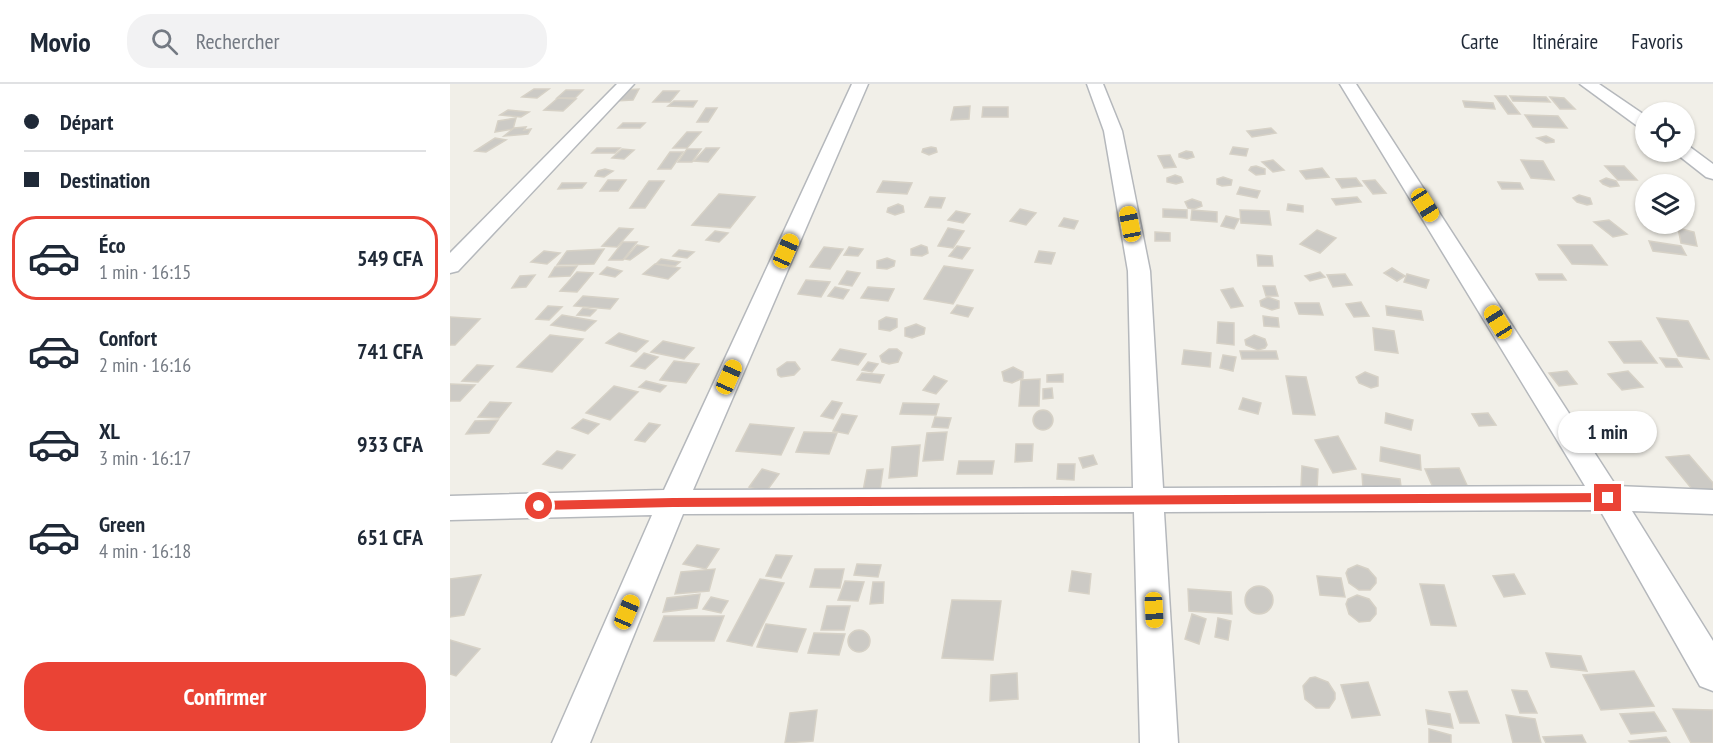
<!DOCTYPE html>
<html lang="fr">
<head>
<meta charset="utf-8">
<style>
  :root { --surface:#fff; --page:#f2f2f3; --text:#1f2937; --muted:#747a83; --line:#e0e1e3; --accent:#ea4335 }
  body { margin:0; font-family:"PT Sans Narrow",sans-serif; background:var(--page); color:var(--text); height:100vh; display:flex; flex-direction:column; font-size:22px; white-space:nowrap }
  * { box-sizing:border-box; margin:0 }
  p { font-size:20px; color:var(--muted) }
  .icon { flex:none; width:33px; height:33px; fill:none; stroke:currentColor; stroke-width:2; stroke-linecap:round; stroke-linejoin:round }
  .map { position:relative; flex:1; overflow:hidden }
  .details { display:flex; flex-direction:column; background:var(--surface); width:450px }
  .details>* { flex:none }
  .banner { display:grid; align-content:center; height:132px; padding:0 24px; background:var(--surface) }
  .tools { position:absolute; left:1185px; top:18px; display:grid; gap:12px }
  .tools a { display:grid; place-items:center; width:60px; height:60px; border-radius:50%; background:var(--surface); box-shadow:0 2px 4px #0004; font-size:30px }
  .end { position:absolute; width:27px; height:27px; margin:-14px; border:8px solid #ea4335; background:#fff; box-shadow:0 0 0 3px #fff }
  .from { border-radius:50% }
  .bubble { position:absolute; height:42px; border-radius:21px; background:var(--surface); box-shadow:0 2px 4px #0004; font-size:20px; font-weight:800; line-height:42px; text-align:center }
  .car { position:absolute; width:18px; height:36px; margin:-18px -9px; border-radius:8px; box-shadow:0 0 4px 2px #0007; background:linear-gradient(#f5c518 24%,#345 0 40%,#f5c518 0 76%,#345 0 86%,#f5c518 0) }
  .banner b { display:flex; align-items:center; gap:21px; height:57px; font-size:22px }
  .banner b+b { border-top:2px solid var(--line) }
  .banner i { width:15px; height:15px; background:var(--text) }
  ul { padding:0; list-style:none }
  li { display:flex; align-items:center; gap:18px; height:84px; margin:0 12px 9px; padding:0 12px; border:3px solid transparent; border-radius:24px }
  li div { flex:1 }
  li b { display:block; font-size:22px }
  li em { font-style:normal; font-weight:800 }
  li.on { border-color:var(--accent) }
  li>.icon { width:54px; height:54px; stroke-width:1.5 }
  .primary-button { display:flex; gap:12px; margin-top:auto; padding:12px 24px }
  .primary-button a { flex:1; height:69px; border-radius:24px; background:var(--accent); color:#fff; font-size:24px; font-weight:800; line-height:69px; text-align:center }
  header { display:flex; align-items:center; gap:36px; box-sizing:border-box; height:84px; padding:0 30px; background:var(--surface); border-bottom:2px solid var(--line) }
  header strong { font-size:28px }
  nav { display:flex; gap:33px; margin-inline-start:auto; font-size:21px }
  .search { width:420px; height:54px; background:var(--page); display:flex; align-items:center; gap:15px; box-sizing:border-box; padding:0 21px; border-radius:24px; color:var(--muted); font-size:22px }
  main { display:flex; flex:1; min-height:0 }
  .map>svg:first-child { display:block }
  .building { fill:#cccac5; stroke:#d6d1c6; stroke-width:1.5 }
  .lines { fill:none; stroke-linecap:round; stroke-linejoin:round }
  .minor-casing { stroke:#b5b8bc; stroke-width:3 }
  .minor { fill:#fff; fill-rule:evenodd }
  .route { fill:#ea4335 }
</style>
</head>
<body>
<header>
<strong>Movio</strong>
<div class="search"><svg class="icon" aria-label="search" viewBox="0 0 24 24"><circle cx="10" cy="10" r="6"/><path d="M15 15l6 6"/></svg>Rechercher</div>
<nav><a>Carte</a><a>Itinéraire</a><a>Favoris</a></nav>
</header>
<main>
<section class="details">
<div class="banner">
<b><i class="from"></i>Départ</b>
<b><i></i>Destination</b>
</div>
<ul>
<li class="on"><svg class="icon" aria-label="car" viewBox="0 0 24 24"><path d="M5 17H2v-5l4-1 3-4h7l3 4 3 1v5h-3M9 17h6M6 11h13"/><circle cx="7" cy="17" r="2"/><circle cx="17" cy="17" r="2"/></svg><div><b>Éco</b><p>1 min · 16:15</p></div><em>549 CFA</em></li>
<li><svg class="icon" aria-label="car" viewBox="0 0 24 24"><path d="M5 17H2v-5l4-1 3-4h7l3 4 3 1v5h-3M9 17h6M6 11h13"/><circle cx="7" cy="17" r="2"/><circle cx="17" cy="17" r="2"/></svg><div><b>Confort</b><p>2 min · 16:16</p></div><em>741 CFA</em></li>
<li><svg class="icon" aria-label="car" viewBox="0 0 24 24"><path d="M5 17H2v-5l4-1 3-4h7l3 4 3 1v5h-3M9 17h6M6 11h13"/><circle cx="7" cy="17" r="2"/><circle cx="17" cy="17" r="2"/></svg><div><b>XL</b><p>3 min · 16:17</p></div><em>933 CFA</em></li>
<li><svg class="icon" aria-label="car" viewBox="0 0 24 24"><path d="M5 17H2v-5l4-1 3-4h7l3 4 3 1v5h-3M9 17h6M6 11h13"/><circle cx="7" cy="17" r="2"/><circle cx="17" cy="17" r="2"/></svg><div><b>Green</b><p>4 min · 16:18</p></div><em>651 CFA</em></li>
</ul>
<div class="primary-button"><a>Confirmer</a></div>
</section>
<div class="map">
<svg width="1263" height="659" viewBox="0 0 1263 659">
  <rect width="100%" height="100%" fill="#f1efe8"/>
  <g class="building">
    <polygon points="84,5 99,5 87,14 72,13"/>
    <polygon points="189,5 183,16 166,17 173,6"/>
    <polygon points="116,6 133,6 125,14 107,14"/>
    <polygon points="213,7 229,7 220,18 203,18"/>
    <polygon points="1045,12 1056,12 1070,30 1058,30"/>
    <polygon points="1060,12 1096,13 1100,18 1063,17"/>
    <polygon points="1100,13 1114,14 1125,25 1110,25"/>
    <polygon points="108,14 126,15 113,27 94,26"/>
    <polygon points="224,17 247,17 243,23 218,22"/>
    <polygon points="1013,17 1043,19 1045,25 1015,23"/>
    <polygon points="520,22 519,35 501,36 504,23"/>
    <polygon points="533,23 558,23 558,33 532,33"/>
    <polygon points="256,24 267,24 258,38 247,38"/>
    <polygon points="58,26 79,28 71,33 50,31"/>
    <polygon points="1075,31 1108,32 1117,44 1083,43"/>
    <polygon points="66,34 63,45 45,48 48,37"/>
    <polygon points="173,39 195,39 190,44 168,44"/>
    <polygon points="76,43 74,46 81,45 78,50 54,52 64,44"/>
    <polygon points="821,44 826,49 802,53 797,47"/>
    <polygon points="237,48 251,48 237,64 223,64"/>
    <polygon points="1096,52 1104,56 1104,58 1096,59 1087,54"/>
    <polygon points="45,54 56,56 36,68 25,67"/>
    <polygon points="481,63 486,64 487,68 479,71 472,68 473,65"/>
    <polygon points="783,63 798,65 796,72 780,70"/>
    <polygon points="147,64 170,64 165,69 142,69"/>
    <polygon points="256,64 269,64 258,78 244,77"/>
    <polygon points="172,65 184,66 174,75 162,74"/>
    <polygon points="237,65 251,65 242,78 228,78"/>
    <polygon points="736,67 742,68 744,73 737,75 729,73 729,70"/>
    <polygon points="220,68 233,68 221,85 208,85"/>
    <polygon points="720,71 726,83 714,84 708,72"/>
    <polygon points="823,76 834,86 823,88 812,78"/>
    <polygon points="1071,76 1093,77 1104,96 1081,94"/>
    <polygon points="806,82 815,85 815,90 806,91 799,86 801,83"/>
    <polygon points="1155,82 1174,82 1187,96 1168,96"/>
    <polygon points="872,84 879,93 856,95 850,87"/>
    <polygon points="155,85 163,87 154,93 145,92 148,87"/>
    <polygon points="725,91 731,93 733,98 726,100 717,98 717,94"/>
    <polygon points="773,93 782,96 781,101 772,102 767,100 767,95"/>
    <polygon points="906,94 912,102 892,104 886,95"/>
    <polygon points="1156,94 1166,97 1169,102 1160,103 1153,100 1150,97"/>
    <polygon points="158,96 176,96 168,107 150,107"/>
    <polygon points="925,96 936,109 923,110 913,97"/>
    <polygon points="199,97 214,97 195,124 180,124"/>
    <polygon points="433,97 462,99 457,110 427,108"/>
    <polygon points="1048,98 1070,99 1073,105 1052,105"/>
    <polygon points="112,99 136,99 132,104 108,105"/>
    <polygon points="790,103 810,107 807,114 787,110"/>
    <polygon points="269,110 305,113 280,144 242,141"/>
    <polygon points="1129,111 1140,114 1142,120 1137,121 1127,118 1123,114"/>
    <polygon points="480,113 495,114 491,124 475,123"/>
    <polygon points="907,113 911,118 886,121 882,115"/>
    <polygon points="742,115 751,118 752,122 744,125 738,124 735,118"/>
    <polygon points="448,120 453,122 454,128 445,131 437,128 438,124"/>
    <polygon points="838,120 853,122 853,128 837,126"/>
    <polygon points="570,125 586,129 576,141 560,137"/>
    <polygon points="713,125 737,126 737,134 713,133"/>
    <polygon points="742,126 767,128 767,138 741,136"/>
    <polygon points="790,126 819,127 821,141 791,139"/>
    <polygon points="506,127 520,130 513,139 498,136"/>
    <polygon points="776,132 789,135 784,145 771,142"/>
    <polygon points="614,134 628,137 624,145 609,142"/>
    <polygon points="1159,136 1177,150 1163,153 1144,138"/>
    <polygon points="169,144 183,145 167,163 152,162"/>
    <polygon points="498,144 514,147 503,164 488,162"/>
    <polygon points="1228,144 1244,148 1247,162 1231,159"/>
    <polygon points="867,146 886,154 870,169 850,160"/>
    <polygon points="265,147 278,149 269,158 256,156"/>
    <polygon points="705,148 720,149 720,157 705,157"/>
    <polygon points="1199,157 1231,162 1236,171 1203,167"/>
    <polygon points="173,158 187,158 173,176 159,176"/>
    <polygon points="187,161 198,163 180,176 175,175"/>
    <polygon points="471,161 477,163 478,169 472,172 461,171 461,165"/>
    <polygon points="1108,161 1142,161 1157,181 1122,180"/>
    <polygon points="507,162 520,164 512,175 499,172"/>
    <polygon points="374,163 393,165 380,185 360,183"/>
    <polygon points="399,163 413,165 408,172 394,171"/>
    <polygon points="154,165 144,180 107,181 117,167"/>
    <polygon points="229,166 244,168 237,174 223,172"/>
    <polygon points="94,167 110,169 97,180 81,178"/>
    <polygon points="589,167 605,169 601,180 585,178"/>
    <polygon points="807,171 822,172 823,182 808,182"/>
    <polygon points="437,174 445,177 444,182 437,185 427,184 427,177"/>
    <polygon points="211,175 230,178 225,182 206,180"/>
    <polygon points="205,180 230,184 218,195 193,190"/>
    <polygon points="127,182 120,192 99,193 105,183"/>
    <polygon points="494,182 523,186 503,220 474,215"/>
    <polygon points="157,183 172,187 165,193 150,190"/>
    <polygon points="942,184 955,192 947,197 934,189"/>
    <polygon points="397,187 410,189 402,202 389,200"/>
    <polygon points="127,188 143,189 127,208 110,207"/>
    <polygon points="870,188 875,193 860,197 855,192"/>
    <polygon points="895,190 902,201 883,203 877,191"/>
    <polygon points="957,190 979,196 976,204 954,198"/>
    <polygon points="1086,190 1112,190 1116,196 1089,196"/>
    <polygon points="85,191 76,203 62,204 70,192"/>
    <polygon points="356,196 380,198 371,213 348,210"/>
    <polygon points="813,202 825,202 828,212 816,212"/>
    <polygon points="385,203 399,206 393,215 378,212"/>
    <polygon points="418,203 444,205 438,217 411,214"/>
    <polygon points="783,204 793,222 781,224 771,206"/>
    <polygon points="133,212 168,215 160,225 124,222"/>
    <polygon points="818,213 829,217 829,224 822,226 811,222 810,217"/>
    <polygon points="911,218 919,232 904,233 896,220"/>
    <polygon points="845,219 869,219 873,231 849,230"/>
    <polygon points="507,221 523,224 518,233 501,229"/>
    <polygon points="98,222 112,223 99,236 86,235"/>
    <polygon points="936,222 971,227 973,236 937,231"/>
    <polygon points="133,224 146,226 140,232 127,231"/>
    <polygon points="112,231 146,237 135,247 101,241"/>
    <polygon points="813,232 828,234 829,243 814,242"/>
    <polygon points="0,233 30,235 5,261 0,261"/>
    <polygon points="436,233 447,235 447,243 440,247 429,245 429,237"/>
    <polygon points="1207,234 1238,237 1259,275 1228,272"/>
    <polygon points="768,238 784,239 784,261 767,259"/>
    <polygon points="466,240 475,244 474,250 462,254 455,252 455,244"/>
    <polygon points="923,244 944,247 948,269 925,266"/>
    <polygon points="169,249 198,257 186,268 156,259"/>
    <polygon points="100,251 133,255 102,288 67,283"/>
    <polygon points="804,251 815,255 817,261 815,264 808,266 796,261 795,256"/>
    <polygon points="213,257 244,264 234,275 201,268"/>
    <polygon points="1191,257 1207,279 1174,279 1159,258"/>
    <polygon points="390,265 416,270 408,281 382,276"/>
    <polygon points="439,265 447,265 452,269 448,278 439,280 432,278 430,272"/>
    <polygon points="734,266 761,269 760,283 732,280"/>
    <polygon points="790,267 826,267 828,275 792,275"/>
    <polygon points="194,269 208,273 195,285 181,282"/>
    <polygon points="773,271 786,273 783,287 770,284"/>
    <polygon points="1210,274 1227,275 1232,283 1216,283"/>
    <polygon points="224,277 249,280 236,299 210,296"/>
    <polygon points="337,278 345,278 350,285 344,291 331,293 328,291 327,285"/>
    <polygon points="418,278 428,280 422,288 412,286"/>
    <polygon points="27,281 43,282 28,298 12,297"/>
    <polygon points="563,283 573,288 573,294 562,299 554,297 552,288"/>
    <polygon points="1117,287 1127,300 1109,302 1099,289"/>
    <polygon points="1178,287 1193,303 1172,306 1158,290"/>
    <polygon points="915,288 928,293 928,302 921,304 909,299 906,293"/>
    <polygon points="412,289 434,291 430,299 407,296"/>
    <polygon points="613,290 613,298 597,298 597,291"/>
    <polygon points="484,292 497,297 486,310 473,306"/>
    <polygon points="836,292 856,293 865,331 843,330"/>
    <polygon points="590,295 589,322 569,322 571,296"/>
    <polygon points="196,297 216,302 210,308 189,303"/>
    <polygon points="0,300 25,301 10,317 0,317"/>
    <polygon points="164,302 188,308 160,336 136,329"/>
    <polygon points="602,304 603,314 593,315 593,305"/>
    <polygon points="793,314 811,319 808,330 789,325"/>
    <polygon points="382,317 392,319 383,335 371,332"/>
    <polygon points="40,318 61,319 49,334 28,333"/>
    <polygon points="453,319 489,320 486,331 450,330"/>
    <circle cx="593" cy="336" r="10"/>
    <polygon points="936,329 963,336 961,346 935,339"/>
    <polygon points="1038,329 1046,341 1029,342 1022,330"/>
    <polygon points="392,330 407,332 398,350 383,347"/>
    <polygon points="485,333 501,334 498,344 482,343"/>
    <polygon points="133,335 149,340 138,350 122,344"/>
    <polygon points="48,336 39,349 16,350 25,337"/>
    <polygon points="199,339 210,341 195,358 185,356"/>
    <polygon points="300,340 344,344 331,371 286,367"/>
    <polygon points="354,348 387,349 379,370 346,368"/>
    <polygon points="497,348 493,376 473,377 477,349"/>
    <polygon points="888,352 906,385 883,389 865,356"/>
    <polygon points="566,360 583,360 582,377 565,378"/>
    <polygon points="470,361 467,392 439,394 442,363"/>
    <polygon points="931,363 970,371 971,386 930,377"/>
    <polygon points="107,367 125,371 112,385 93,380"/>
    <polygon points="643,371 647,380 633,384 629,374"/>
    <polygon points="1239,371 1263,399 1263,408 1246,410 1216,373"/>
    <polygon points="509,377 544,377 542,390 507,390"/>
    <polygon points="608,380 625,380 624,396 607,395"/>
    <polygon points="852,382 868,385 867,406 851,403"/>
    <polygon points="1009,384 1022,412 987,413 975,385"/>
    <polygon points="312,385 329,390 316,408 299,403"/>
    <polygon points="433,385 430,406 413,407 417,386"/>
    <polygon points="912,390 950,395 952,410 913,404"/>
    <polygon points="247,461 269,465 256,485 233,480"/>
    <polygon points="326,471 342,472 331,494 316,492"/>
    <polygon points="407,480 431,481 428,493 404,491"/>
    <polygon points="907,481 918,485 926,494 926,499 920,506 909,506 899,499 896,489 898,485"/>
    <polygon points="265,485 259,507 225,510 231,488"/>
    <polygon points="365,485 394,485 390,504 360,503"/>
    <polygon points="622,487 641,490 639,510 619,507"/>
    <polygon points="1064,490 1075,510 1054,513 1043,492"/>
    <polygon points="31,491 14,531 0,533 0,495"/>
    <polygon points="867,492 891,494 895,513 870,511"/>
    <polygon points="310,495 334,499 302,562 277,557"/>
    <polygon points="395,497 414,498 408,517 388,516"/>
    <polygon points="423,498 434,498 433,519 420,520"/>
    <polygon points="970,500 994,501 1006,542 981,541"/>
    <circle cx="809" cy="516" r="14"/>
    <polygon points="738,505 781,508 782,530 739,527"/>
    <polygon points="250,510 247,524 213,528 217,514"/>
    <polygon points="907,511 919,515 926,524 926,530 920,537 909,538 899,530 896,520 898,515"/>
    <polygon points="261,513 278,517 271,529 253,525"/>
    <polygon points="502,516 551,517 543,576 492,574"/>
    <polygon points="377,522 400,522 394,546 371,546"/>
    <polygon points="742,530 756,535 749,560 735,555"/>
    <polygon points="214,532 274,532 264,557 204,557"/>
    <polygon points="768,534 781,537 778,556 765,553"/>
    <polygon points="316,540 356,545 347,568 307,563"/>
    <circle cx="409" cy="557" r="11"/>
    <polygon points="364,549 395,550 389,571 358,569"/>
    <polygon points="0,556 30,565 6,592 0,590"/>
    <polygon points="1096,569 1131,572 1137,587 1101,583"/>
    <polygon points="1184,587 1204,622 1151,626 1133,591"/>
    <polygon points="567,589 568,615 540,617 541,591"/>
    <polygon points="865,593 878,598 885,609 885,615 879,624 866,624 855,615 853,602 860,594"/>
    <polygon points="918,598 930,631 902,634 891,601"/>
    <polygon points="1062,606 1077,607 1087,629 1070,629"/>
    <polygon points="1017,607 1029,639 1010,639 999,608"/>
    <polygon points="1223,625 1263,626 1263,659 1241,659"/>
    <polygon points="367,626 363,657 335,659 340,629"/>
    <polygon points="976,626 1000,630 1003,644 978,640"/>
    <polygon points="1204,628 1216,647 1181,650 1170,630"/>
    <polygon points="1056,631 1085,635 1091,659 1063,659"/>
    <polygon points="979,645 1001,651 1001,659 979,659"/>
    <polygon points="1132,651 1136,659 1096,659 1093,653"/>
    <polygon points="1216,653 1220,659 1181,659 1179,657"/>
  </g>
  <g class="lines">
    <g class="minor-casing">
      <g id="minor">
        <polygon points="167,0 184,0 8,187 0,189 0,169"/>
        <polygon points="402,0 418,0 243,406 683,404 678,187 654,47 637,0 653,0 672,47 700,187 713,404 1135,402 890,0 906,0 1166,402 1263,406 1263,430 1182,427 1263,557 1263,607 1250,602 1150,426 714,428 728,659 690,659 684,428 233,430 140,659 102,659 202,431 0,436 0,412 214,406"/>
        <polygon points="1130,0 1149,0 1196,32 1196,45 1190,44"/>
        <polygon points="1234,62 1240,63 1263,80 1263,95 1256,93 1228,71 1225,68 1234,68"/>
      </g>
    </g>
    <use href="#minor" class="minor"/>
  </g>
  <polygon class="route" points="1158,409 1164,414 1158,418 223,423 89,426 84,422 89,417 223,414"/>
</svg>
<div class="tools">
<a><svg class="icon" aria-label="locate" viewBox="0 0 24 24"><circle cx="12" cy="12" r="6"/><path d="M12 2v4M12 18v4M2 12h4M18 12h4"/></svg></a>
<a><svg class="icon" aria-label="layers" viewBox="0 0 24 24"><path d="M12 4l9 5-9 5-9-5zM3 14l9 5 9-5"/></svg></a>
</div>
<i class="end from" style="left:89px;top:422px"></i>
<i class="end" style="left:1158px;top:414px"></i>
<div class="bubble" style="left:1108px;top:327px;width:99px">1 min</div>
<i class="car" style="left:975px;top:121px;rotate:148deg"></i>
<i class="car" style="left:680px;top:140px;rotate:349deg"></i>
<i class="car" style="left:336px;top:167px;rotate:24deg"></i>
<i class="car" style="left:1048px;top:238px;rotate:328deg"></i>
<i class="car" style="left:279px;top:293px;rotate:24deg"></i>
<i class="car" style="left:704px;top:526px;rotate:177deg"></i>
<i class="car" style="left:177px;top:528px;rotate:23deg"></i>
</div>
</main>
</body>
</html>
